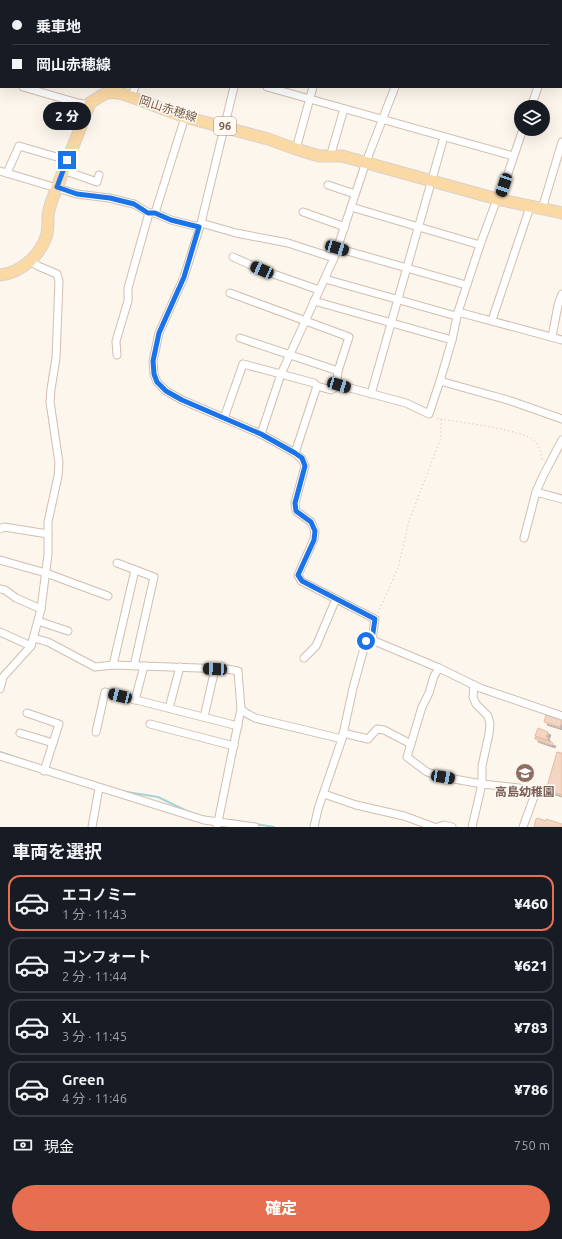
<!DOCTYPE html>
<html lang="ja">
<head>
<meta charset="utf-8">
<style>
  :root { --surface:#171b24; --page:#20242c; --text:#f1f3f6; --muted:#9ea1a6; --line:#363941; --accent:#e76f51 }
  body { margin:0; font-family:Ubuntu,"Noto Sans JP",sans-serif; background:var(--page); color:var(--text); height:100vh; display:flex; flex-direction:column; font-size:15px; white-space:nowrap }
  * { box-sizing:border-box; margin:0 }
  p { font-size:13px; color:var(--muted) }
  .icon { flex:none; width:22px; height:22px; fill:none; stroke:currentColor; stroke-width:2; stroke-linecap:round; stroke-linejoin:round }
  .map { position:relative; height:827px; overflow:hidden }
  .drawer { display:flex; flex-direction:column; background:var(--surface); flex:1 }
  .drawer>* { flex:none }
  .guide { position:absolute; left:0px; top:0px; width:562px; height:88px; box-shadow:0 4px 16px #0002; display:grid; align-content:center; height:88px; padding:0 12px; background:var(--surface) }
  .buttons { position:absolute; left:514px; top:100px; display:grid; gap:8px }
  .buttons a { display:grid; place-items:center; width:36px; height:36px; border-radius:50%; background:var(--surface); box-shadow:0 4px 16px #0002; font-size:20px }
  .end { position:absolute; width:18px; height:18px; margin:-9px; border:5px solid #1a73e8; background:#fff; box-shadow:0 0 0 2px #fff }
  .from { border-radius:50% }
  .bubble { position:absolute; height:28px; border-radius:14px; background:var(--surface); box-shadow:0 4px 16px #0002; font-size:13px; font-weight:800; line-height:28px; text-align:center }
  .car { position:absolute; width:12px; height:24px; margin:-12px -6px; border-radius:5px; box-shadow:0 0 3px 1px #0007; background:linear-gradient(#222 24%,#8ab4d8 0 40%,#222 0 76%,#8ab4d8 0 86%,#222 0) }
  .guide b { display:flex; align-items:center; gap:14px; height:38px; font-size:15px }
  .guide b+b { border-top:1px solid var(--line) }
  .guide i { width:10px; height:10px; background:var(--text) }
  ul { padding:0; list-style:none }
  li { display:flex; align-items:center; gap:12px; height:56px; margin:0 8px 6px; padding:0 4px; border:2px solid var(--line); border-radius:12px }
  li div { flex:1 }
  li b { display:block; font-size:15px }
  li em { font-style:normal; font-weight:800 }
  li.on { border-color:var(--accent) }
  li>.icon { width:36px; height:36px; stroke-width:1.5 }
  h2 { padding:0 12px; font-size:18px; line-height:48px }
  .pay { display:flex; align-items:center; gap:10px; height:44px; padding:0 12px; font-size:15px }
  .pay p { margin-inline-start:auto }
  .primary-button { display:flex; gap:8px; margin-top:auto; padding:8px 12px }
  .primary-button a { flex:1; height:46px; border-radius:24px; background:var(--accent); color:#fff; font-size:16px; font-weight:800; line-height:46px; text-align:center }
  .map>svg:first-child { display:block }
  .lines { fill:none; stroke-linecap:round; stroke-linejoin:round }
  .stream { stroke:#a5d3da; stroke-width:2 }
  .building { fill:#f3d5c3; stroke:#e6bba3; filter:url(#shadow) }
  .minor-casing { stroke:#d1beb0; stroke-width:9 }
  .primary-casing { stroke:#dad1cd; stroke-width:13 }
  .path { stroke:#d9b8a5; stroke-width:1; stroke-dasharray:1 3; stroke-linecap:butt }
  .minor { stroke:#fff; stroke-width:7 }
  .primary { stroke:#fbd9a5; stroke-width:11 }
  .route { stroke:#1a73e8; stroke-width:5 }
  .labels { text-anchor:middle; stroke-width:3; stroke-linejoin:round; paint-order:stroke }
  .shield { fill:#fffaf3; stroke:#a28b7f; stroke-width:1 }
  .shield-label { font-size:11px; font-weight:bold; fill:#7a5c4d }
  .street-label { font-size:12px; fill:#7a5c4d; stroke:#fffaf3 }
  .education-label { font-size:12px; font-weight:bold; fill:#785e54; stroke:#fffaf3 }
</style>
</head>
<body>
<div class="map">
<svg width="562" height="827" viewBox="0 0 562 827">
  <defs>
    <filter id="shadow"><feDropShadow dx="3" dy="3" stdDeviation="0" flood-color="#0004"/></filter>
  </defs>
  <rect width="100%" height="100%" fill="#fdf6ec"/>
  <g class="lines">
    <g class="stream">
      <polyline points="0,752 39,765"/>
      <polyline points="121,791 158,797 191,813"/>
      <polyline points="230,820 274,827"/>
    </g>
  </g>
  <g class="building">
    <polygon points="546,715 562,720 560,727 544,722"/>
    <polygon points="538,728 548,732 546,737 548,738 547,740 535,736"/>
    <polygon points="535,737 553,743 552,745 535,739"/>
    <polygon points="557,752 562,753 562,795 546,790"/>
    <polygon points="538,818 546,821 546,819 562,824 562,827 534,827 536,819"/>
  </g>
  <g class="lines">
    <g class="minor-casing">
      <g id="minor">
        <polyline points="0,0 2,1"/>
        <polyline points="73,0 77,1"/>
        <polyline points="227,0 229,1"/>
        <polyline points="345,0 348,1"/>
        <polyline points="421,0 424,1 425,0"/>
        <polyline points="457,0 460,1"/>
        <polyline points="40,1 40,0"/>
        <polyline points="113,1 113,0"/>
        <polyline points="281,1 284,0"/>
        <polyline points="337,1 337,0"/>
        <polyline points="444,1 444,0"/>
        <polyline points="0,29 1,26"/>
        <polyline points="561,29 562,26"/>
        <polyline points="561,46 562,46"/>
        <polyline points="0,80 1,80"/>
        <polyline points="23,87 78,103 84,104 90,103"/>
        <polyline points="234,87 201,223 184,277 159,333 153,361 154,374 157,382 166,391 182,400 261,434 295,453 302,459 305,466 295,503 296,511 311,522 315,531 314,539 298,575 301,581 375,619 372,640"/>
        <polyline points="267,87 513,156"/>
        <polyline points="131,97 135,87"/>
        <polyline points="531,107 538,87"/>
        <polyline points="296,149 313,87"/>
        <polyline points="330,157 344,109"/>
        <polyline points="63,170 97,182 99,175"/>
        <polyline points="0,171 77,194 109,198 134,204 149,213 155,213 171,220 199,227"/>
        <polyline points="7,173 19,146 67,160"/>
        <polyline points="328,185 355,194"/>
        <polyline points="499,200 523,129"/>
        <polyline points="351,207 480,245"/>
        <polyline points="542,209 562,142"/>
        <polyline points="303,212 345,227"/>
        <polyline points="155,213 185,117"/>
        <polyline points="201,223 236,233 288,243 334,258"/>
        <polyline points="337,248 466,285"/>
        <polyline points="233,257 262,270 319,290"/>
        <polyline points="325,279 456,316"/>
        <polyline points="230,293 349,337 338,371"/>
        <polyline points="314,301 452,340"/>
        <polyline points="458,312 562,340"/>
        <polyline points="492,320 530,207"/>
        <polyline points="552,337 558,305 562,294"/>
        <polyline points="240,338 338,371 337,381 339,385 406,403 429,414 440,381 452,340 458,312 480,245 497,199"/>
        <polyline points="117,355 116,341 128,301 128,288 149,213"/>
        <polyline points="440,381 511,401 562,419"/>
        <polyline points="371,394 444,137"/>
        <polyline points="224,418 243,364 314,383 317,386"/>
        <polyline points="261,434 281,374 334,258 366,162 395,87"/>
        <polyline points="295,453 317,386 331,390 339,385"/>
        <polyline points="536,492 562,499"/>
        <polyline points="0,529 4,527 48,534"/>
        <polyline points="524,538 536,492 543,476 562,440"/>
        <polyline points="0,560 46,573 108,596"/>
        <polyline points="117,563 154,577 134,666"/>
        <polyline points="0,589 5,590 16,598 41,609"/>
        <polyline points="38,621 68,631"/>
        <polyline points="0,632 31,646"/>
        <polyline points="34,638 48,642 95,667 113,665 227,669 238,671 241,709 217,827"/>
        <polyline points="304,658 316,646 336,599"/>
        <polyline points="113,665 135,570"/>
        <polyline points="439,668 434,676 429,693 422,707 407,757 427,772 443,777 482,784 519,788 535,794 523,827"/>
        <polyline points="0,689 3,677 31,646 41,609 48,554 48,522 58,476 59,463 50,402 51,389 56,358 59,281 57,274 38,266 29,260"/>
        <polyline points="135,700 144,666"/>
        <polyline points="169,708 180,667"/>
        <polyline points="241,709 246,713 255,718 342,739"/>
        <polyline points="27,713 59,724 44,771"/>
        <polyline points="204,717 215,669"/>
        <polyline points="150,724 234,746"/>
        <polyline points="96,732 105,692 238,726"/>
        <polyline points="20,733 53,743"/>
        <polyline points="343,733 368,739 377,729 384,730 411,744"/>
        <polyline points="0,756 204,820 255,827"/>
        <polyline points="324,794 356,805 404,816 434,827"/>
        <polyline points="92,827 99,788"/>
        <polyline points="314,827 318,809 342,739 353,688 366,641 372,640 439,668 480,688 562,716"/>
        <polyline points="438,827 444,825 452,827"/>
        <polyline points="472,827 482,784 482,766 489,734 490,724 488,716 476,704 473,697 474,685"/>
      </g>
    </g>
    <g class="primary-casing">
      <path id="primary" d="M0 275C21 273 41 255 47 234 48 228 48 221 48 215 49 210 50 205 52 200L90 103C104 94 106 90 123 94L185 117 268 139 296 149 319 156H342L497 199 562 213"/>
    </g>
    <g class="path">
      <path d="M441 419C458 422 524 430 535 441 540 447 541 454 542 461"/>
      <polyline points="378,613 398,568 409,521 441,438 441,419 436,418"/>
    </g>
    <use href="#minor" class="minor"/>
    <use href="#primary" class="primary"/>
  </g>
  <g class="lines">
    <polyline class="route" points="67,160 57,187 77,194 110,198 134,204 148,213 155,213 171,220 199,227 184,277 159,333 153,361 154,374 157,382 166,391 182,400 261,434 295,453 302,458 305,466 295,503 296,511 311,522 315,531 314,540 298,575 302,581 375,619 372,640 366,641"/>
  </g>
  <defs>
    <g id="school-disc" transform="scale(1)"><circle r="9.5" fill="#8d6e63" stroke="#fffaf3"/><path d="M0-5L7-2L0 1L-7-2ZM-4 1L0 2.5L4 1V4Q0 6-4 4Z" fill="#fff"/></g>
  </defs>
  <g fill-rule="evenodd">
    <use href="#school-disc" x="525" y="773"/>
  </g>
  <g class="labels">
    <rect class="shield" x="214" y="117" width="22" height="18" rx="3"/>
    <g class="shield-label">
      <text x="225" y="130">96</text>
    </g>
    <g class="street-label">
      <text transform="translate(168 109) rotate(18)" y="4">岡山赤穂線</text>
    </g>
    <g class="education-label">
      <text x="525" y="796">高島幼稚園</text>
    </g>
  </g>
</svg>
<div class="buttons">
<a><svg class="icon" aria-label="layers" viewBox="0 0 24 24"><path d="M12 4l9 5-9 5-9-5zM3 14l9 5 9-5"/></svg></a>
</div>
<i class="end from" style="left:366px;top:641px"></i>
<i class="end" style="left:67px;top:160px"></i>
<div class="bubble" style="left:43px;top:102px;width:48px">2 分</div>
<i class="car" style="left:504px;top:185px;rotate:198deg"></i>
<i class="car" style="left:337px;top:248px;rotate:106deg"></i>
<i class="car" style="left:262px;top:270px;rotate:294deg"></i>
<i class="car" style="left:339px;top:385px;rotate:106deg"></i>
<i class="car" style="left:215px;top:669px;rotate:272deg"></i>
<i class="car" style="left:120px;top:696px;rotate:284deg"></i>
<i class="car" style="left:443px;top:777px;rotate:100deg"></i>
<div class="guide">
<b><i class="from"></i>乗車地</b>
<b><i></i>岡山赤穂線</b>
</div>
</div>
<section class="drawer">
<h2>車両を選択</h2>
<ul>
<li class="on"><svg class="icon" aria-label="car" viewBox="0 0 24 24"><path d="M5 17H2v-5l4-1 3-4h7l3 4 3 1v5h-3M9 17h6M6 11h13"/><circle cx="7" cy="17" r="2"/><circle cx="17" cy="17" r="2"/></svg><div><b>エコノミー</b><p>1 分 · 11:43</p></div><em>¥460</em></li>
<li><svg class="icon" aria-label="car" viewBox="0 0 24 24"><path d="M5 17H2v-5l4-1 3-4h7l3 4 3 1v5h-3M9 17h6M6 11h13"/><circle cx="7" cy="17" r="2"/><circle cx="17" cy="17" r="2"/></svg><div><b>コンフォート</b><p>2 分 · 11:44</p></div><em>¥621</em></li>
<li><svg class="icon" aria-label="car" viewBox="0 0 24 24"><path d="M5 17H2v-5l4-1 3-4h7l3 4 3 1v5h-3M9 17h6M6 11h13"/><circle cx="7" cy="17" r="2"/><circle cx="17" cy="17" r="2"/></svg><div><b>XL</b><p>3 分 · 11:45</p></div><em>¥783</em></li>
<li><svg class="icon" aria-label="car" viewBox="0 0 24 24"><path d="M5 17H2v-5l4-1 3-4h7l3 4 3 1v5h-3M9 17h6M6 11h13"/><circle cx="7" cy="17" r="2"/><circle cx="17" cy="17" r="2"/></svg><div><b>Green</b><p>4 分 · 11:46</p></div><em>¥786</em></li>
</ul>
<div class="pay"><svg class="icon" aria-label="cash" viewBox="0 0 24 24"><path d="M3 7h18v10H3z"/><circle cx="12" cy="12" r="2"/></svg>現金<p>750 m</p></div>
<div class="primary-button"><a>確定</a></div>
</section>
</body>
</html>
